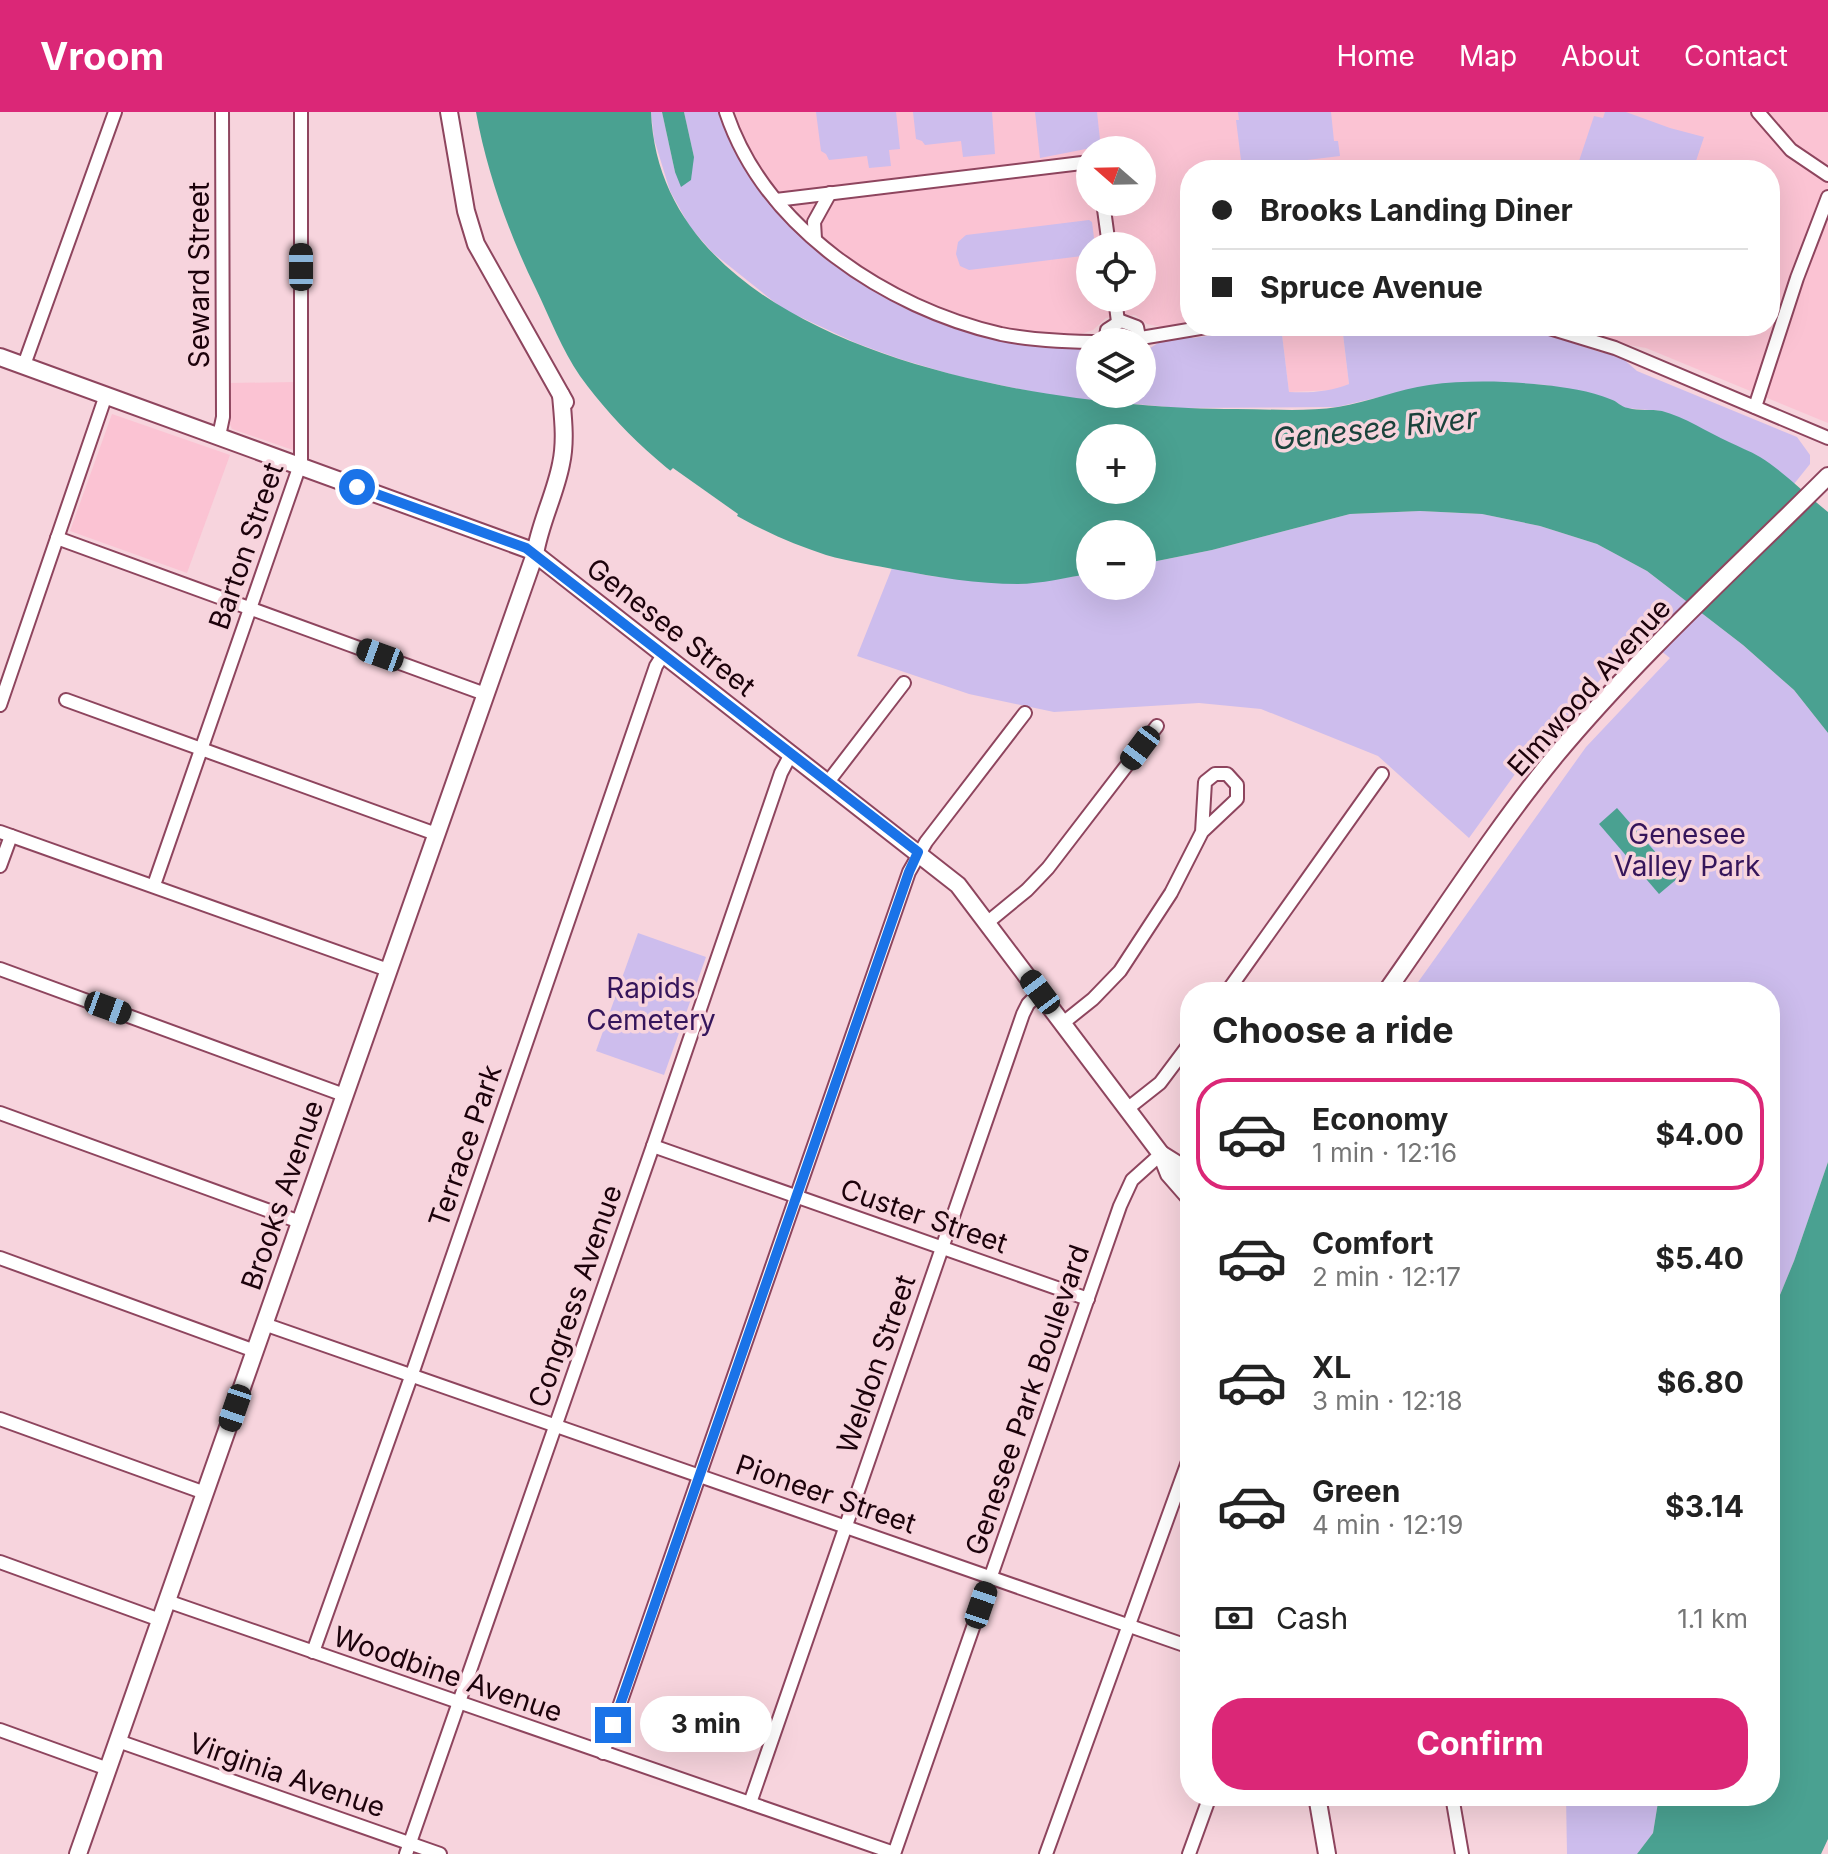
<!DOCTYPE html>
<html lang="en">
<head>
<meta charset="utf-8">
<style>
  :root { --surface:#fff; --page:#f6f6f6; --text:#222; --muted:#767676; --line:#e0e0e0; --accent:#db2777 }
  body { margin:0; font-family:Inter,sans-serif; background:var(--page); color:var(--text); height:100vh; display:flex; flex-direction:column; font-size:30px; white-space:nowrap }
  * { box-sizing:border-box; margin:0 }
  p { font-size:26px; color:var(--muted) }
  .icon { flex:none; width:44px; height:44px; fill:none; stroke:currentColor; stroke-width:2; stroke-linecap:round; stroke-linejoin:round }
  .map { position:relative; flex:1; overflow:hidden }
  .drawer { position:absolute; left:1180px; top:870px; width:600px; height:824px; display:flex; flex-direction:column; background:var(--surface); border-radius:32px; box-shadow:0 8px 32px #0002 }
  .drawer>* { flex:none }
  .top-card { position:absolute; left:1180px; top:48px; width:600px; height:176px; border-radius:32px; box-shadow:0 8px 32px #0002; display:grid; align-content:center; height:176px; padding:0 32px; background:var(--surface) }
  .needle { width:52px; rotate:290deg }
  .tools { position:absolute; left:1076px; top:24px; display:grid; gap:16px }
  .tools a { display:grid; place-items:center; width:80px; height:80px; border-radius:50%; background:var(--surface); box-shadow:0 8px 32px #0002; font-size:40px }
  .end { position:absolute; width:36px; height:36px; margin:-18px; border:10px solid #1a73e8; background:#fff; box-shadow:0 0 0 4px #fff }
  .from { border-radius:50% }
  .bubble { position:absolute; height:56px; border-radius:28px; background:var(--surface); box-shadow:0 8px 32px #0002; font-size:26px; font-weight:700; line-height:56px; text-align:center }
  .car { position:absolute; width:24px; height:48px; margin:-24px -12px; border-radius:10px; box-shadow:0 0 6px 2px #0007; background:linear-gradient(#222 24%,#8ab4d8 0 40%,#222 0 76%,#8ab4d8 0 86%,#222 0) }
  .top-card b { display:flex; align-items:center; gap:28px; height:76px; font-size:30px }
  .top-card b+b { border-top:2px solid var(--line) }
  .top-card i { width:20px; height:20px; background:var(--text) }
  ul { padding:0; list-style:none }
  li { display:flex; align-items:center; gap:24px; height:112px; margin:0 16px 12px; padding:0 16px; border:4px solid transparent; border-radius:32px }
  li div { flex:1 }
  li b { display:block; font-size:30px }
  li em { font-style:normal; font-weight:700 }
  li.on { border-color:var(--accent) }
  li>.icon { width:72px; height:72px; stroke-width:1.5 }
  h2 { padding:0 32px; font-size:36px; line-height:96px }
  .pay { display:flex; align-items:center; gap:20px; height:88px; padding:0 32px; font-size:30px }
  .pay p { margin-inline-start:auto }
  .button { display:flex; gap:16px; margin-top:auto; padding:16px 32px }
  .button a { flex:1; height:92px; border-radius:32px; background:var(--accent); color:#fff; font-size:32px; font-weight:700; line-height:92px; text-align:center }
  header { display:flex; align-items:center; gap:48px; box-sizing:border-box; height:112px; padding:0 40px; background:var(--accent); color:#fff }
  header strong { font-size:38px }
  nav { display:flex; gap:44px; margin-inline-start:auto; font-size:28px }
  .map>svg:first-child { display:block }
  .built { fill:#fbc3d3; fill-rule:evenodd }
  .green { fill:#cdbded }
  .water { fill:#4aa191; fill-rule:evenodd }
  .pier { fill:#f7d4dd }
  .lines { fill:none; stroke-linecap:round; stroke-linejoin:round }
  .minor-casing { stroke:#8e455e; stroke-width:16 }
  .major-casing { stroke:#8e455e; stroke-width:20 }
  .minor { stroke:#fff; stroke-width:12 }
  .major { stroke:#fff; stroke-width:16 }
  .route { stroke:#1a73e8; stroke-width:10 }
  .labels { text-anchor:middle; stroke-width:7; stroke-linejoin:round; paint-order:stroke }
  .street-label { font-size:28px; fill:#1c020b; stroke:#f7d4dd }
  .park-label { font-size:28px; fill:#35155b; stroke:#f7d4dd }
  .water-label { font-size:30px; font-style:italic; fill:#1a423b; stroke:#f7d4dd }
</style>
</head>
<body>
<header>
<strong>Vroom</strong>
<nav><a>Home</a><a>Map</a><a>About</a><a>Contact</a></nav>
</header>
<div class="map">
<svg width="1828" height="1742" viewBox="0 0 1828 1742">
  <rect width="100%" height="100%" fill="#f7d4dd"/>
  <g class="built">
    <path d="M732 0H1828V311L1646 236 1622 232 1565 214H1770V58H1190V211L1161 215 1147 212 1135 203 1106 206 1093 218 1075 224 1034 221 986 213 897 177 857 153 820 123 775 76 751 42ZM1090 38H1142V90H1090ZM1090 134H1142V186H1090Z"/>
    <polygon points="1281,214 1342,214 1349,272 1335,278 1289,280"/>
    <polygon points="296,270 295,336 293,338 232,317 229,310 229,271"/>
    <polygon points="112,302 230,343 187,461 70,419"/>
  </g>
  <g class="green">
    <path d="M651 0H662L675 60 694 45 684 0H719L735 35 753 66 852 163 884 184 918 199 1020 231 1090 237V282H1142V241L1163 228 1189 223 1193 226 1227 221 1230 217 1245 216 1249 219 1281 214 1289 280C1310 281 1329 280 1349 272L1342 214H1521L1603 241 1608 240 1620 244 1637 259 1797 325 1810 343V352L1794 372 1758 344 1661 299 1625 296 1610 287 1546 273 1488 270 1431 273 1337 295 1179 296 1058 285 957 264 900 247 856 231 783 197 713 141 690 115 670 79 654 27Z"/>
    <polygon points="816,0 896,0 900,37 889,38 891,54 869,56 867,44 829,48 826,42 821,39"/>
    <polygon points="913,0 992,0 995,42 963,45 961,29 925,33 922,29 916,27"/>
    <polygon points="1035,0 1097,0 1100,28 1096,35 1040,46"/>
    <polygon points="1238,0 1331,0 1334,29 1338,29 1340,44 1242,56 1236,8 1239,8"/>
    <polygon points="1605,0 1626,0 1670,16 1704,25 1693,58 1576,58 1594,4 1603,6"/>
    <polygon points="1089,108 1092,110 1095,134 1090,134 1090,143 969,158 960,154 956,142 958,130 966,123"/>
    <polygon points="1420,399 1482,402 1540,414 1597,432 1647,459 1743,533 1794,578 1828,621 1828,1050 1794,1149 1770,1207 1770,880 1411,880 1586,635 1670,546 1643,525 1600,568 1518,658 1469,726 1378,644 1261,597 1199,591 1054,600 969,582 857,544 892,456 930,464 1020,472 1090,462 1090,474 1142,474 1142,452 1212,438 1350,402"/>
    <polygon points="638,821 706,845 664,963 596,939"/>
    <polygon points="1566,1684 1659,1684 1653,1721 1637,1742 1567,1742"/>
  </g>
  <g class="water">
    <path d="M476 0H651C661 243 1051 297 1236 297 1269 297 1305 300 1338 295 1369 290 1398 277 1429 273 1466 268 1507 269 1544 273 1564 275 1591 279 1610 287 1617 289 1621 295 1628 296 1639 299 1651 297 1662 299 1685 305 1707 320 1729 330 1739 335 1750 339 1760 345 1784 360 1805 382 1828 400V621L1794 578 1743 533 1647 459 1597 432 1540 414 1482 402 1420 399 1350 402 1212 438 1142 452V422H1090V462C1067 465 1041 472 1018 472 978 472 936 465 898 458 874 453 850 450 826 443 729 412 640 347 580 264 562 238 550 206 536 177 509 122 487 61 476 0ZM1090 326H1142V378H1090Z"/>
    <polygon points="662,0 684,0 694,45 691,68 681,75 675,60"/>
    <polygon points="1617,696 1678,766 1659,782 1599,712"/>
    <polygon points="1828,1050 1828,1727 1821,1742 1637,1742 1653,1721 1659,1684 1770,1684 1770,1207 1794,1149"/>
  </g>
  <polygon class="pier" points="673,356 738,402 735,408 668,361"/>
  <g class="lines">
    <g class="minor-casing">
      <g id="minor">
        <path d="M726 0C765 116 887 196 1001 222 1036 229 1071 230 1105 230"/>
        <polyline points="1758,0 1791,38 1828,63"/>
        <polyline points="776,88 1090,50"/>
        <polyline points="1103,90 1109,134"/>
        <polyline points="815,127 814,110 830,81"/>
        <polyline points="1115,186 1118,210"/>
        <polyline points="1543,214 1615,236 1828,326"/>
        <polyline points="1141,226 1212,214"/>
        <polyline points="1105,230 1107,218 1121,209 1137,215 1140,230"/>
        <polyline points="24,253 115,0"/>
        <polyline points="1755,295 1797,166 1828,85"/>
        <polyline points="219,324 223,305 222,0"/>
        <polyline points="57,426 485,582"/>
        <polyline points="66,588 436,722"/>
        <polyline points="0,593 106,283"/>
        <polyline points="828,670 904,571"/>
        <polyline points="0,720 388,858"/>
        <polyline points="0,754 11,724"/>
        <polyline points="154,773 301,350 301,0"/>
        <polyline points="988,810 1027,778 1048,756 1157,614"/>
        <polyline points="0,857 344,983"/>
        <polyline points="1227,880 1382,662"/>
        <polyline points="1063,911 1093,887 1120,859 1171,781 1202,720 1205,670 1215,662 1227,662 1237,673 1237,687 1202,720"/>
        <polyline points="1127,997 1160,971 1190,931"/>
        <polyline points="0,1001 300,1110"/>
        <polyline points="653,1034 1088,1187"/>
        <polyline points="0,1146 255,1239"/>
        <polyline points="264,1212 1190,1535"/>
        <polyline points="0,1307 205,1381"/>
        <polyline points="0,1450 160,1508"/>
        <polyline points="167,1489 894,1741"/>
        <polyline points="313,1540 412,1262 656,554 663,543"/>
        <polyline points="0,1618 108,1657"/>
        <polyline points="118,1629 440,1742"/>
        <polyline points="603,1641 909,760 926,730 1025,601"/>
        <polyline points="1452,1684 1462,1742"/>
        <polyline points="1317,1687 1334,1684"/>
        <polyline points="750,1691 1023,902 1028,892 1040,880"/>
        <polyline points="406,1742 653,1034 781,661 791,642"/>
        <polyline points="894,1742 1120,1094 1132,1068 1161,1042"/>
        <polyline points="1046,1742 1190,1344"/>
        <polyline points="1189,1742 1210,1684"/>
      </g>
    </g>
    <g class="major-casing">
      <g id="major">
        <polyline points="449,0 466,99 476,132 565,290"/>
        <polyline points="0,245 530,438 958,773 1161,1042 1169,1062 1190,1086"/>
        <path d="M1386 880C1442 801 1495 717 1556 643 1639 543 1737 455 1828 364"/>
        <polyline points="1161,1042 1177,1052 1190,1065"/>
        <polyline points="1317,1684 1327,1742"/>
        <path d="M78 1742 535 442C540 411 555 383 561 352 566 329 563 306 561 283"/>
      </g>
    </g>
    <use href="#minor" class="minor"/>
    <use href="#major" class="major"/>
  </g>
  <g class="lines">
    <polyline class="route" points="357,375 526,436 918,740 909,760 613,1613"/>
  </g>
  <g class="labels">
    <g class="street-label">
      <text transform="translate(199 163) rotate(-90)" y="10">Seward Street</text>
      <text transform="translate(246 434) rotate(-71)" y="10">Barton Street</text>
      <text transform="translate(671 515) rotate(38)" y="10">Genesee Street</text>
      <text transform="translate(1589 575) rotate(-48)" y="10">Elmwood Avenue</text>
      <text transform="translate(465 1034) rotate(-71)" y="10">Terrace Park</text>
      <text transform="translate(282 1083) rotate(-71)" y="10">Brooks Avenue</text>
      <text transform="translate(924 1104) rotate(19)" y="10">Custer Street</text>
      <text transform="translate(575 1184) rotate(-71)" y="10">Congress Avenue</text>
      <text transform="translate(876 1252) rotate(-71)" y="10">Weldon Street</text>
      <text transform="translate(1027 1288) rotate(-71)" y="10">Genesee Park Boulevard</text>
      <text transform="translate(826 1382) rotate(19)" y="10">Pioneer Street</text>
      <text transform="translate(448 1562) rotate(19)" y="10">Woodbine Avenue</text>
      <text transform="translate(287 1663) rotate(19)" y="10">Virginia Avenue</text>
    </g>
    <g class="park-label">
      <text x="1687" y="732">Genesee<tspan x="1687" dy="32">Valley Park</tspan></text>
      <text x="651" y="886">Rapids<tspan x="651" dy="32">Cemetery</tspan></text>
    </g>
    <g class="water-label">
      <text transform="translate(1375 317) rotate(-6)" y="10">Genesee River</text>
    </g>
  </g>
</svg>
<div class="tools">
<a><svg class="needle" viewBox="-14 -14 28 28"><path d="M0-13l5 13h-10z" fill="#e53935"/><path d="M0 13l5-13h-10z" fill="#767676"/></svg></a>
<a><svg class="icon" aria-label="locate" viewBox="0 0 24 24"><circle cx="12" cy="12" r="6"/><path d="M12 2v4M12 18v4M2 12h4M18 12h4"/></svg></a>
<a><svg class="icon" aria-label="layers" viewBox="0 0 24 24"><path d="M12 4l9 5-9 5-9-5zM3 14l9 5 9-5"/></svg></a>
<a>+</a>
<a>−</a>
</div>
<i class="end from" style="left:357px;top:375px"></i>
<i class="end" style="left:613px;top:1613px"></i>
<div class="bubble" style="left:640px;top:1584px;width:132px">3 min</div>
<i class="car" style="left:301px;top:155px;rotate:0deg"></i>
<i class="car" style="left:380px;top:543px;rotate:290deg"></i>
<i class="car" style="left:1140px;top:636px;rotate:217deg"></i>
<i class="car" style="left:1040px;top:880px;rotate:323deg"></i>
<i class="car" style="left:108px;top:896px;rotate:110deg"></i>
<i class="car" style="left:235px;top:1296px;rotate:199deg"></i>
<i class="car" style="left:981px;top:1493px;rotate:19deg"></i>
<div class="top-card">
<b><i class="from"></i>Brooks Landing Diner</b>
<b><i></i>Spruce Avenue</b>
</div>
<section class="drawer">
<h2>Choose a ride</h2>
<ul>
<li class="on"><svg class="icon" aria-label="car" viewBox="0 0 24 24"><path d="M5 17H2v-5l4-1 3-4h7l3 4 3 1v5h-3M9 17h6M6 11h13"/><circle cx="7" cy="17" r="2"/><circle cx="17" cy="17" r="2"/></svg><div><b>Economy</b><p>1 min · 12:16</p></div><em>$4.00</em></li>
<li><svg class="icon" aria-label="car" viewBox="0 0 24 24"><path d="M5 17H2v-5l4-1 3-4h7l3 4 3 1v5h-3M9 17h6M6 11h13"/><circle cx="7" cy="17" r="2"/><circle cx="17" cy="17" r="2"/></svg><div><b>Comfort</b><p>2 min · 12:17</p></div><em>$5.40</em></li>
<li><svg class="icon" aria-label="car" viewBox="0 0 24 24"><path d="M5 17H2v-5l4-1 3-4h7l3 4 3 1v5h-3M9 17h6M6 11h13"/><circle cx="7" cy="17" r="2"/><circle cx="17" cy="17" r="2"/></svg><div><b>XL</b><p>3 min · 12:18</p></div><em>$6.80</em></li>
<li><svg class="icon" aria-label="car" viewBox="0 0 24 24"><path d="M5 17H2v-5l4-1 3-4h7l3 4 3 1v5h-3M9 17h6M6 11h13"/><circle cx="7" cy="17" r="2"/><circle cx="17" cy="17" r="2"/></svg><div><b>Green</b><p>4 min · 12:19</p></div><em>$3.14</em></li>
</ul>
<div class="pay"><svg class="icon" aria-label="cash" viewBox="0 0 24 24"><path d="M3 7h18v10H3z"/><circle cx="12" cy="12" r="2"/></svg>Cash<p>1.1 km</p></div>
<div class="button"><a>Confirm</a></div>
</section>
</div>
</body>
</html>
